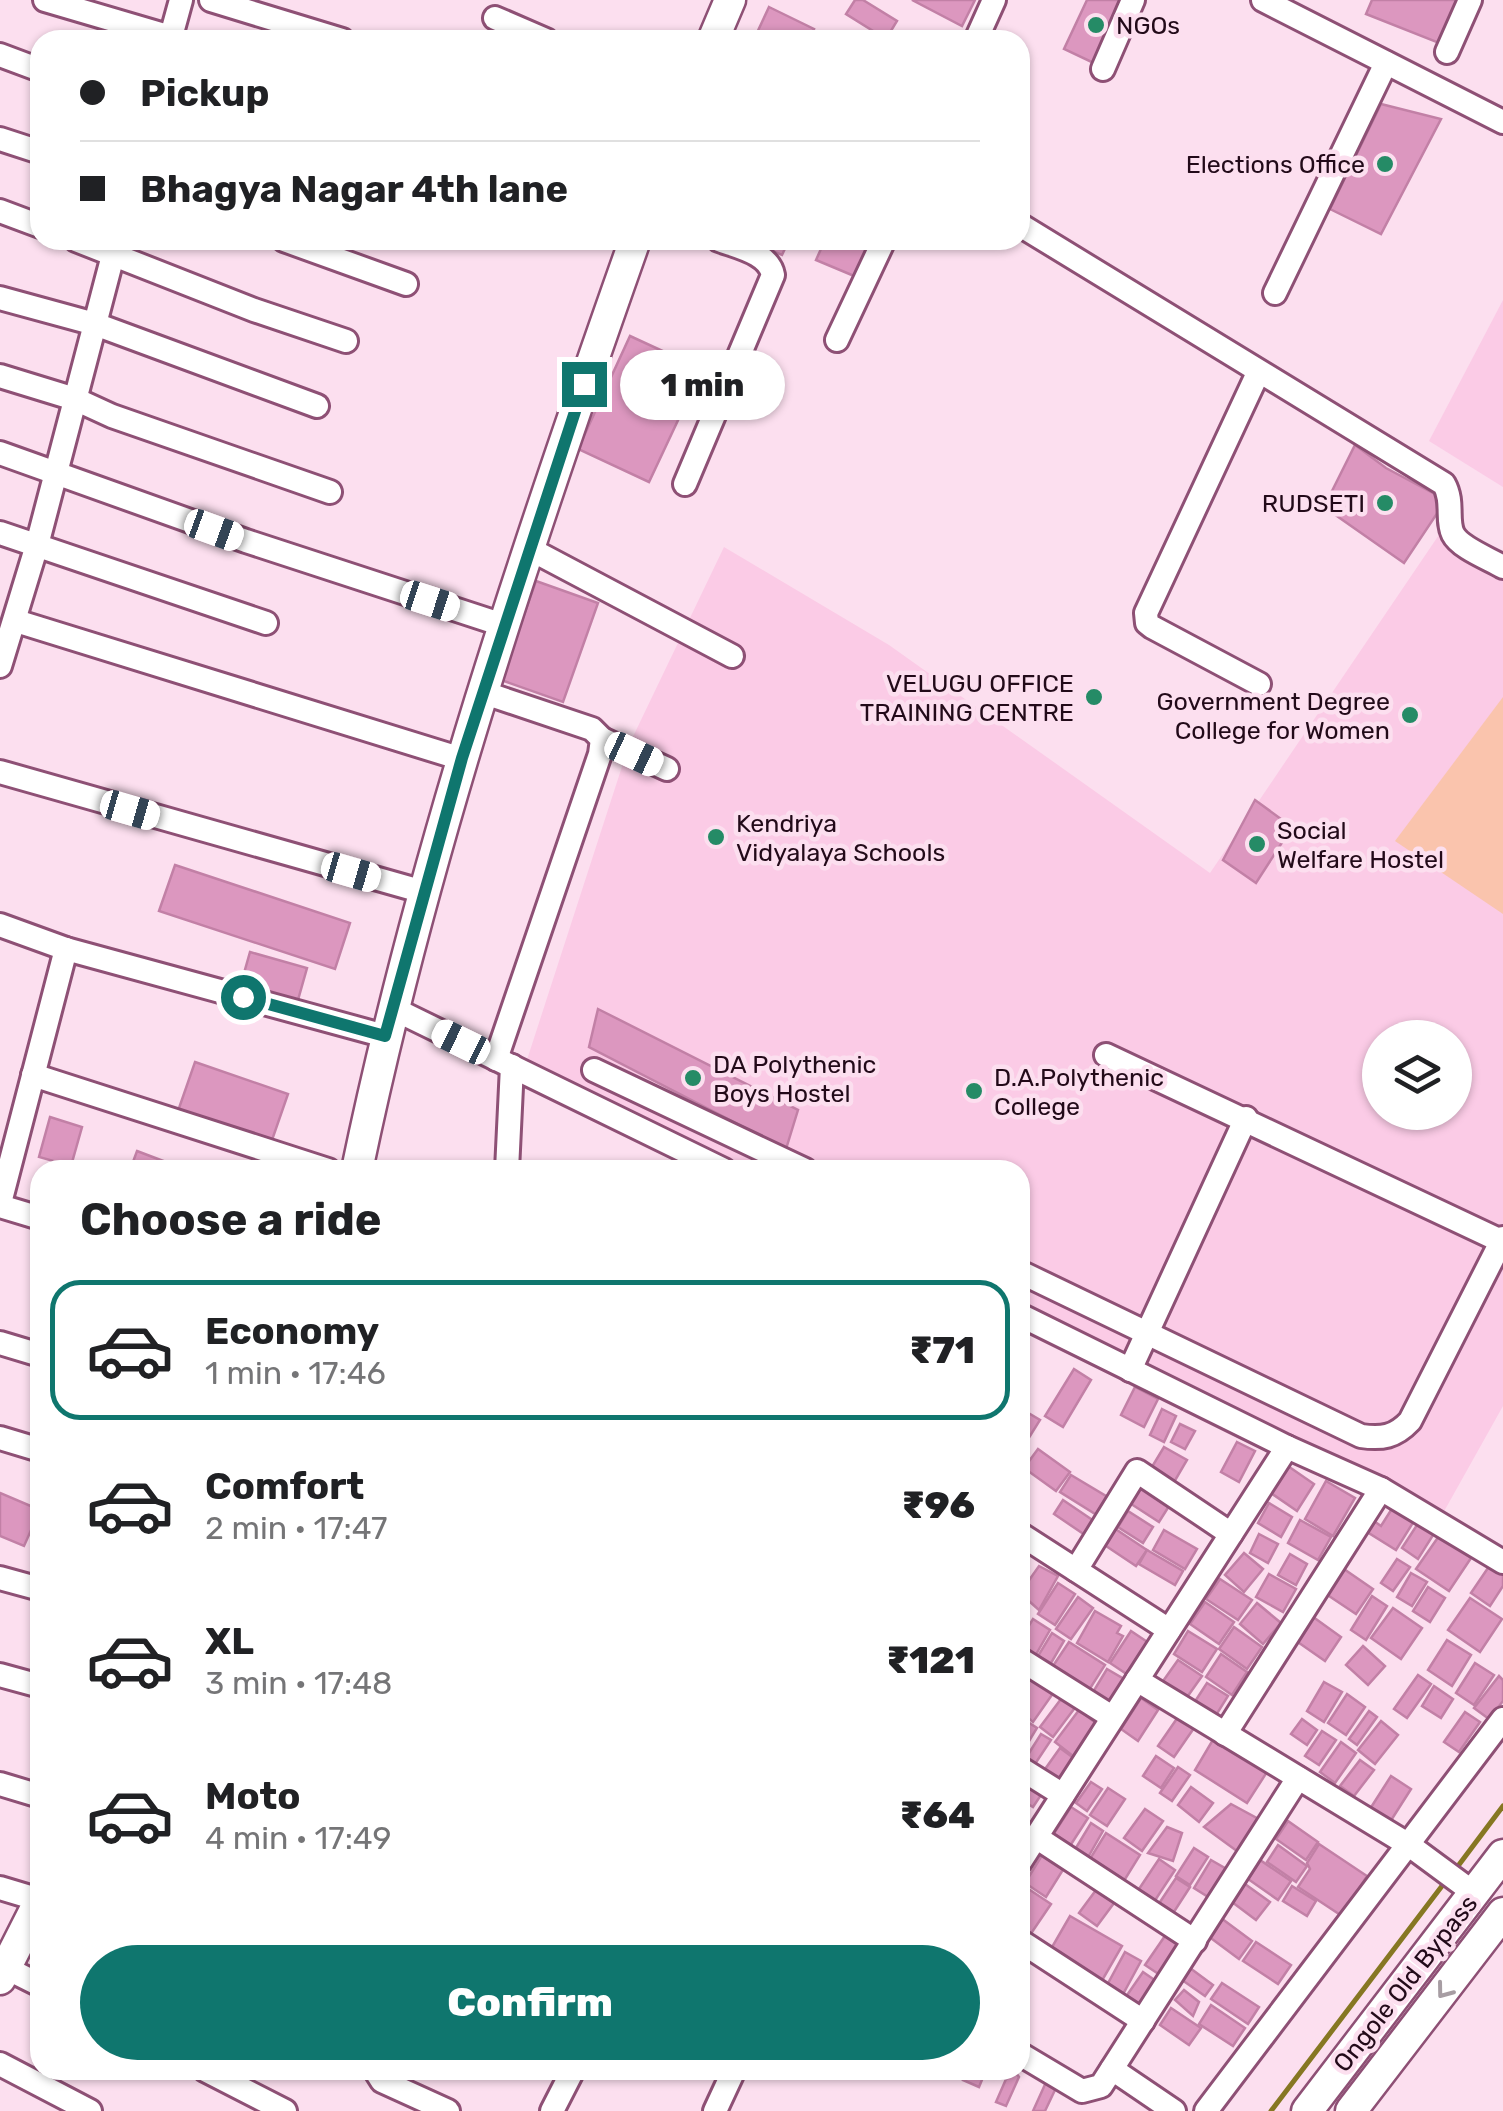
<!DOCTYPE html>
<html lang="en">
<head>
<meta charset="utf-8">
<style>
  :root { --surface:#fff; --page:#f2f2f2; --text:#202124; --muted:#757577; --line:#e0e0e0; --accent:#0f766e }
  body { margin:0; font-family:Rubik,sans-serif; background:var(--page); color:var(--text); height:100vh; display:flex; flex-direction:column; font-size:38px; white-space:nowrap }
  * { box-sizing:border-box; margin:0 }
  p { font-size:32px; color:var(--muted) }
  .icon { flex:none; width:55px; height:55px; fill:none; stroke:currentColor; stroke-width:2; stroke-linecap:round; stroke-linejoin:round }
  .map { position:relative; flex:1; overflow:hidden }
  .side { position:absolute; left:30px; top:1160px; width:1000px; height:920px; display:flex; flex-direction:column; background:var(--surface); border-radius:30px; box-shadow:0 2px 8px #0004 }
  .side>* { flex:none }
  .hud { position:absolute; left:30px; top:30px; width:1000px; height:220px; border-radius:30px; box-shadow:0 2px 8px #0004; display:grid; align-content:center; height:220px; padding:0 50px; background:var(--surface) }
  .controls { position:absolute; left:1362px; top:1020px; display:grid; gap:20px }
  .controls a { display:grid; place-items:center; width:110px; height:110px; border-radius:50%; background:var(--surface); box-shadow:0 2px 8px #0004; font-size:50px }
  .end { position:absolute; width:45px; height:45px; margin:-22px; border:12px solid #0f766e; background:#fff; box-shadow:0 0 0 5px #fff }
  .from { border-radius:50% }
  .bubble { position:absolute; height:70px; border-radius:35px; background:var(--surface); box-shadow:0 2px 8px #0004; font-size:32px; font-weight:800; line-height:70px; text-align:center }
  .car { position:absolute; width:30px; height:60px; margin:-30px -15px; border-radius:12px; box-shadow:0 0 8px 2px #0007; background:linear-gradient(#fff 24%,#345 0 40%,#fff 0 76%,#345 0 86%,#fff 0) }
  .hud b { display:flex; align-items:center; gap:35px; height:95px; font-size:38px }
  .hud b+b { border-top:2px solid var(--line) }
  .hud i { width:25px; height:25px; background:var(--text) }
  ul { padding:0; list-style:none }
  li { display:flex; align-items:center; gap:30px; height:140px; margin:0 20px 15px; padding:0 30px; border:5px solid transparent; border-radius:30px }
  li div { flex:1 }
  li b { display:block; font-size:38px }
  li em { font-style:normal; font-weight:800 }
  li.on { border-color:var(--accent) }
  li>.icon { width:90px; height:90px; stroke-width:1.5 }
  h2 { padding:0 50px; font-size:45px; line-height:120px }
  .cta { display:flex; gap:20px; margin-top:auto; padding:20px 50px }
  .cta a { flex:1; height:115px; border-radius:60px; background:var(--accent); color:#fff; font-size:40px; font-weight:800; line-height:115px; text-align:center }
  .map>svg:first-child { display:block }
  .built { fill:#fbcbe6; fill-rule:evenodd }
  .green { fill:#fac4ad }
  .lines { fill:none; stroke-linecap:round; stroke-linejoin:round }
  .stream { stroke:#867722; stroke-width:5 }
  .building { fill:#dc97bf; stroke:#c280a6; stroke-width:2.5 }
  .minor-casing { stroke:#8e5075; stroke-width:28 }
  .major-casing { stroke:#8e5075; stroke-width:35 }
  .minor { stroke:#fff; stroke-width:22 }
  .major { stroke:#fff; stroke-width:30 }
  .oneway { stroke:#a79da3 }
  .route { stroke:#0f766e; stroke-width:12 }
  .poi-dot { fill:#258b66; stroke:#fcdfef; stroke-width:4 }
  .labels { text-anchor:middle; stroke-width:9; stroke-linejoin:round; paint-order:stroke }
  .poi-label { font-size:25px; fill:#220a19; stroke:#fcdfef; text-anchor:start }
  .street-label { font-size:25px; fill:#220a19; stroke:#fcdfef }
</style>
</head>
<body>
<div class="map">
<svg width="1503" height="2111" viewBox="0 0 1503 2111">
  <rect width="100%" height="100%" fill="#fcdfef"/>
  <g class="built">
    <polygon points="1503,300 1503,487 1429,441"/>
    <path d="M1447 523 1503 555V1406L1442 1515 1020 1310V1170H732L524 1069 629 745 724 547 889 645 1210 873ZM1380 1038H1455V1112H1380Z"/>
  </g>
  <polygon class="green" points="1503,697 1503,914 1395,841"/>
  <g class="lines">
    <g class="stream">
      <polyline points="1455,1870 1503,1806"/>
      <polyline points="1271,2111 1445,1882"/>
    </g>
  </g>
  <g class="building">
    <polygon points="855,0 863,0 897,21 886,39 846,14"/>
    <polygon points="912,0 975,0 962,26"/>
    <polygon points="1087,0 1128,0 1098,65 1064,49"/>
    <polygon points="1372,0 1457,0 1439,43 1366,14"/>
    <polygon points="769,7 814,29 808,40 762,40 755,37"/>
    <polygon points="1381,104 1441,119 1381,234 1330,209"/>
    <polygon points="760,240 789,240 782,255 758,245"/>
    <polygon points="825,240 875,240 859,278 816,260"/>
    <polygon points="630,336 702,369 649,482 578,449"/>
    <polygon points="1355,445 1386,468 1446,500 1404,563 1324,507"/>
    <polygon points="536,581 598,603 563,702 501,680"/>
    <polygon points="1255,800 1292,827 1256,883 1223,860"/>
    <polygon points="175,865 350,923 335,969 159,911"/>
    <polygon points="250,952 307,968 296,1007 239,991"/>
    <polygon points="598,1009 798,1110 786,1149 589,1047"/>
    <polygon points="195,1062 288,1094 271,1143 178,1111"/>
    <polygon points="50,1117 82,1127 71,1166 39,1157"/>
    <polygon points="137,1151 187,1170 130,1170"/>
    <polygon points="1074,1369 1091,1380 1063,1427 1045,1416"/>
    <polygon points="1135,1387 1158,1399 1144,1427 1121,1415"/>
    <polygon points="1020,1408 1040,1420 1025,1444 1020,1441"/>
    <polygon points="1162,1409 1176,1416 1164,1442 1150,1435"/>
    <polygon points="1180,1424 1195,1431 1185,1449 1171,1442"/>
    <polygon points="1237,1442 1255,1451 1239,1482 1221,1472"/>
    <polygon points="1164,1447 1187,1460 1170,1489 1147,1475"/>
    <polygon points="1038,1449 1070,1472 1056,1491 1024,1468"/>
    <polygon points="1285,1464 1314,1484 1297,1511 1268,1491"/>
    <polygon points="1071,1475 1111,1499 1100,1517 1060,1492"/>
    <polygon points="1326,1481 1355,1498 1333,1536 1305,1519"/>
    <polygon points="1136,1484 1169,1506 1159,1522 1125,1500"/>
    <polygon points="0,1493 40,1510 24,1546 0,1536"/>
    <polygon points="1063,1500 1097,1523 1088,1537 1054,1514"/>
    <polygon points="1269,1503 1292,1517 1281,1537 1258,1523"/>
    <polygon points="1393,1507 1414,1521 1396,1550 1364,1530 1371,1519 1381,1526"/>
    <polygon points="1128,1511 1153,1527 1143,1543 1118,1527"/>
    <polygon points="1300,1520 1331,1537 1318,1560 1288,1543"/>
    <polygon points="1419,1522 1435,1532 1418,1559 1402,1548"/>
    <polygon points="1114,1528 1147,1550 1136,1566 1103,1544"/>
    <polygon points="1164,1530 1197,1549 1185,1569 1153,1550"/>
    <polygon points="1259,1534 1278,1544 1268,1563 1250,1553"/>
    <polygon points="1439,1536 1471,1558 1449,1591 1416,1569"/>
    <polygon points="1147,1550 1183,1571 1175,1585 1139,1564"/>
    <polygon points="1244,1553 1263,1569 1244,1592 1225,1575"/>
    <polygon points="1290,1554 1307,1564 1296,1585 1278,1575"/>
    <polygon points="1397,1559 1410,1567 1393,1591 1381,1583"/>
    <polygon points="1492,1562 1503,1566 1503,1586 1490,1606 1471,1593"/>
    <polygon points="1039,1566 1058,1576 1039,1610 1020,1593"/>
    <polygon points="1341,1567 1373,1589 1356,1614 1323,1592"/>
    <polygon points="1411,1573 1427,1582 1412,1606 1397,1597"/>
    <polygon points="1269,1574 1296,1589 1283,1612 1256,1597"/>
    <polygon points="1220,1579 1252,1600 1238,1620 1206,1599"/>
    <polygon points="1058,1583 1075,1594 1055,1625 1038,1614"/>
    <polygon points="1428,1587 1445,1598 1430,1622 1413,1611"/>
    <polygon points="1372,1596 1387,1606 1366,1640 1351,1630"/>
    <polygon points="1078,1597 1093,1608 1071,1639 1056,1629"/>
    <polygon points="1470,1598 1502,1619 1480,1652 1448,1630"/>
    <polygon points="1205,1602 1234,1622 1219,1644 1190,1624"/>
    <polygon points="1257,1603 1281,1623 1263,1644 1240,1624"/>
    <polygon points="1393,1608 1422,1628 1401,1659 1371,1638"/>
    <polygon points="1095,1611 1121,1626 1117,1633 1123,1636 1108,1662 1077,1643"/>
    <polygon points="1309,1614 1341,1637 1325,1661 1292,1638"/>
    <polygon points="1033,1619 1050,1630 1035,1656 1020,1648 1020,1640"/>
    <polygon points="1234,1627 1262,1647 1247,1669 1219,1649"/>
    <polygon points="1131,1631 1149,1643 1128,1675 1110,1663"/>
    <polygon points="1188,1631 1217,1649 1202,1672 1174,1654"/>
    <polygon points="1052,1633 1064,1641 1051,1663 1038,1656"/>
    <polygon points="1447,1640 1471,1655 1452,1686 1428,1670"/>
    <polygon points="1069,1642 1105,1665 1089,1690 1053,1666"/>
    <polygon points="1363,1646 1385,1666 1368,1685 1346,1665"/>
    <polygon points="1221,1654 1247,1672 1232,1695 1206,1677"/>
    <polygon points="1178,1660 1202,1676 1185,1700 1161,1684"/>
    <polygon points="1475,1663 1494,1675 1474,1705 1456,1693"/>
    <polygon points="1107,1669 1124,1679 1110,1703 1093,1692"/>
    <polygon points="1030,1671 1054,1692 1033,1722 1020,1711 1020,1685"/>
    <polygon points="1418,1675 1431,1684 1407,1718 1394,1709"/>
    <polygon points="1499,1676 1503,1680 1503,1701 1489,1719 1474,1708"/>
    <polygon points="1324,1682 1342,1692 1324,1722 1307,1711"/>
    <polygon points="1207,1683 1228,1696 1213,1720 1196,1700"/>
    <polygon points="1434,1686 1453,1699 1441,1718 1422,1706"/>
    <polygon points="1347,1694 1365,1707 1346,1735 1328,1723"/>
    <polygon points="1064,1695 1077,1705 1053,1737 1040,1727"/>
    <polygon points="1141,1698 1158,1710 1138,1741 1121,1729"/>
    <polygon points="1079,1710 1097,1724 1073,1756 1055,1742"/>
    <polygon points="1369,1711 1377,1717 1357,1745 1349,1739"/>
    <polygon points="1465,1712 1480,1722 1459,1752 1444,1742"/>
    <polygon points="1020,1717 1037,1728 1020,1756"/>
    <polygon points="1178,1717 1194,1728 1174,1757 1158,1746"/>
    <polygon points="1302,1719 1317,1730 1307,1745 1291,1734"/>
    <polygon points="1381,1721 1398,1735 1375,1764 1358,1750"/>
    <polygon points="1322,1731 1336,1740 1319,1765 1305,1756"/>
    <polygon points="1041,1734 1051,1740 1033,1767 1024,1761"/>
    <polygon points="1214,1738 1267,1772 1247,1803 1195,1770"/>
    <polygon points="1341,1742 1356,1753 1335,1783 1320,1772"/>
    <polygon points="1060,1748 1075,1759 1058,1782 1043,1772"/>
    <polygon points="1156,1756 1174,1768 1161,1788 1143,1776"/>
    <polygon points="1360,1760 1374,1770 1354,1796 1340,1786"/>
    <polygon points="1178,1767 1190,1775 1172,1801 1160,1793"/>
    <polygon points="1391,1776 1411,1789 1390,1822 1370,1809"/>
    <polygon points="1091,1782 1102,1789 1087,1811 1076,1803"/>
    <polygon points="1028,1783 1043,1792 1033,1807 1020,1799"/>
    <polygon points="1191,1787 1213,1803 1199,1822 1178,1805"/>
    <polygon points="1108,1788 1125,1799 1107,1826 1090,1815"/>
    <polygon points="1231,1804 1264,1822 1241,1854 1204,1827"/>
    <polygon points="1071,1807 1088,1818 1068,1849 1051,1838"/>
    <polygon points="1145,1809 1163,1821 1142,1851 1124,1838"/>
    <polygon points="1288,1821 1318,1842 1306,1860 1276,1839"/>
    <polygon points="1091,1823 1103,1831 1087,1859 1074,1851"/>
    <polygon points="1167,1827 1182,1833 1173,1861 1148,1853"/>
    <polygon points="1106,1833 1140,1855 1122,1884 1088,1862"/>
    <polygon points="1319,1844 1367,1876 1342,1916 1298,1887 1310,1869 1307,1863"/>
    <polygon points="1278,1845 1307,1866 1296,1882 1267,1862"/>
    <polygon points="1194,1848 1208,1857 1190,1885 1176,1876"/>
    <polygon points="1044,1852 1066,1865 1046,1897 1025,1883"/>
    <polygon points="1159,1859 1175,1870 1150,1908 1137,1892"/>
    <polygon points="1211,1860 1230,1871 1213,1900 1194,1888"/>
    <polygon points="1260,1860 1291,1881 1278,1900 1248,1879"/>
    <polygon points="1176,1878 1190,1887 1170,1918 1156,1908"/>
    <polygon points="1245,1884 1270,1902 1256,1920 1232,1902"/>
    <polygon points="1099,1886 1117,1899 1097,1926 1079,1913"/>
    <polygon points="1292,1886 1316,1901 1307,1916 1283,1901"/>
    <polygon points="1027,1888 1051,1904 1028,1938 1020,1932 1020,1898"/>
    <polygon points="1070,1916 1122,1946 1100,1984 1048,1954"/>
    <polygon points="1221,1918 1252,1941 1239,1959 1208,1936"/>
    <polygon points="1167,1933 1185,1944 1163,1977 1145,1965"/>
    <polygon points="1256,1942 1291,1965 1278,1984 1243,1961"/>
    <polygon points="1125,1952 1141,1961 1122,1996 1106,1987"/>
    <polygon points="1190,1968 1213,1985 1205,1996 1182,1980"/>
    <polygon points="1143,1972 1159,1983 1138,2012 1123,2001"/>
    <polygon points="1222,1983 1259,2007 1248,2024 1211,1999"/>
    <polygon points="1184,1990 1199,2002 1193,2016 1175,2000"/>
    <polygon points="1211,2005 1245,2028 1233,2046 1199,2024"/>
    <polygon points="1171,2008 1201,2028 1189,2045 1160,2025"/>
    <polygon points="967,2070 986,2070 979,2087 963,2080"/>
    <polygon points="1010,2070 1014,2070 1019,2077 1006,2106 996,2102"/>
    <polygon points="1047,2080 1055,2090 1045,2111 1033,2111"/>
  </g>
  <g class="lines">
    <g class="minor-casing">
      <g id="minor">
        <polyline points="45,0 171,37"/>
        <polyline points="211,0 342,40"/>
        <polyline points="1263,0 1503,122"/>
        <polyline points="495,18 546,40"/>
        <polyline points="170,40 181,0"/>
        <polyline points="976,40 994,0"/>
        <polyline points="1447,52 1470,0"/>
        <polyline points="0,55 40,70"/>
        <polyline points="1103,69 1133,0"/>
        <polyline points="0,139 40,152"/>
        <polyline points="0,211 40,226"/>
        <path d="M1020 225 1444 484C1454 502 1446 520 1453 534 1460 548 1490 559 1503 567"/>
        <polyline points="76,240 254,310 346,341"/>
        <polyline points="284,240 406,284"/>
        <polyline points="1275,293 1386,63"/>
        <polyline points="0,298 95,324 317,406"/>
        <polyline points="837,340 884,240"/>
        <polyline points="1258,373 1146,613 1147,623 1152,627 1259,684"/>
        <polyline points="0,376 75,399 112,416 330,492"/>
        <polyline points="0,453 246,541 503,625"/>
        <path d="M685 484 773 275C769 253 737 247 719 240"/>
        <polyline points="0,533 266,623"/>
        <polyline points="528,548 732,656"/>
        <polyline points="16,621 462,759"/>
        <polyline points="0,666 37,545 117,240"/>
        <polyline points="485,693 592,729 602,739 600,754 496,1059"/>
        <polyline points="602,739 667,769"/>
        <polyline points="0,772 424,892"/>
        <polyline points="0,925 66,949 385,1036"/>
        <polyline points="392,1008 724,1170"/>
        <polyline points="1106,1055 1501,1241"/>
        <polyline points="594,1070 805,1170"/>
        <polyline points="33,1075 328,1170"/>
        <polyline points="507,1170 512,1066"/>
        <polyline points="0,1203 66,949"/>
        <polyline points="0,1206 40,1218"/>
        <path d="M1020 1272 1361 1436C1382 1439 1395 1437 1410 1421L1503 1238"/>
        <polyline points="1020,1315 1287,1447 1381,1489 1503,1562"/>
        <polyline points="0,1343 40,1355"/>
        <polyline points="1130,1370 1246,1118"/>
        <polyline points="0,1438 40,1450"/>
        <polyline points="1020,1534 1169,1630"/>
        <polyline points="1076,1570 1137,1471 1231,1534"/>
        <polyline points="0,1578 40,1589"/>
        <polyline points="1020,1659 1112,1717"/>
        <polyline points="0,1675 40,1686"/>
        <polyline points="1137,1680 1409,1845 1474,1893"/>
        <polyline points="1225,1734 1381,1489"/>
        <polyline points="1020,1768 1063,1795"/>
        <polyline points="0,1784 40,1796"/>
        <polyline points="1036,1837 1195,1941"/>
        <polyline points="1020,1862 1287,1447"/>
        <polyline points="0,1888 40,1900"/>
        <polyline points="1020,1941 1143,2021"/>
        <polyline points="6,1968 40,1985"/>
        <polyline points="1020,2054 1082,2091 1101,2086 1298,1778"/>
        <polyline points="0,2064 90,2111"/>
        <polyline points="1112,2069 1174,2111"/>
        <polyline points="205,2070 285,2111"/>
        <polyline points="375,2070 382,2081 448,2111"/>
        <polyline points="552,2111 573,2070"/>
        <polyline points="715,2111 734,2070"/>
        <polyline points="1206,2111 1503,1719"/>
      </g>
    </g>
    <g class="major-casing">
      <g id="major">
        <polyline points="713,40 730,0"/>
        <path d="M357 1170C423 853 527 545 635 240"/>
        <polyline points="0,1979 40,1900"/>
        <polyline points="1307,2111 1503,1855"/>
        <polyline points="1351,2111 1503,1913"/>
      </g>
    </g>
    <use href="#minor" class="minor"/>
    <use href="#major" class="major"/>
  </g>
  <defs><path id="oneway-chevron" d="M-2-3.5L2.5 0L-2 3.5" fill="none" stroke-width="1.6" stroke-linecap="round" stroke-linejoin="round" transform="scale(2.5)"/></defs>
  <use class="oneway" href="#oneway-chevron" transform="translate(1444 1991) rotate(127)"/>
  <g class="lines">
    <polyline class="route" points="243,997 385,1036 462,758 584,384"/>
  </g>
  <g class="poi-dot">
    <circle cx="1096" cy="25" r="10"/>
    <circle cx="1385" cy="164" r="10"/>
    <circle cx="1385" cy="503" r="10"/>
    <circle cx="1094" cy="697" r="10"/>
    <circle cx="1410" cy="715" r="10"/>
    <circle cx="716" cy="837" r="10"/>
    <circle cx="1257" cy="844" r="10"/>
    <circle cx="693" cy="1078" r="10"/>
    <circle cx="974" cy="1091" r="10"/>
  </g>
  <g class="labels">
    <g class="poi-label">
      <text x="1116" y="34">NGOs</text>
      <text x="1365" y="173" text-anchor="end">Elections Office</text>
      <text x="1365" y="512" text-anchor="end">RUDSETI</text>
      <text x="1074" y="692" text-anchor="end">VELUGU OFFICE<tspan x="1074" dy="29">TRAINING CENTRE</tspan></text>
      <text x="1390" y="710" text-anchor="end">Government Degree<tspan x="1390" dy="29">College for Women</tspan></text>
      <text x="736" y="832">Kendriya<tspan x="736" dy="29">Vidyalaya Schools</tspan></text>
      <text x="1277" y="839">Social<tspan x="1277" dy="29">Welfare Hostel</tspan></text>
      <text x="713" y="1073">DA Polythenic<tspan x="713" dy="29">Boys Hostel</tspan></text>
      <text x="994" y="1086">D.A.Polythenic<tspan x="994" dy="29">College</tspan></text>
    </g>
    <g class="street-label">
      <text transform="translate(1405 1983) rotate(-52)" y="9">Ongole Old Bypass</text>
    </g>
  </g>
</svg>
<div class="controls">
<a><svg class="icon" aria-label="layers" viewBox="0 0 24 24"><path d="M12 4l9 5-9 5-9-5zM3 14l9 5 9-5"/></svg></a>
</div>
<i class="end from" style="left:243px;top:997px"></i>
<i class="end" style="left:584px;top:384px"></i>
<div class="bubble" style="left:620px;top:350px;width:165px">1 min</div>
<i class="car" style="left:214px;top:530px;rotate:110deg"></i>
<i class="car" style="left:430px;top:601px;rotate:108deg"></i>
<i class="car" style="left:634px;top:754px;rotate:115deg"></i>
<i class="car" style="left:130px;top:810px;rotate:106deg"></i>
<i class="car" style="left:351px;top:872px;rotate:106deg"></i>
<i class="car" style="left:461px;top:1042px;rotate:296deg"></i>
<div class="hud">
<b><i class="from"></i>Pickup</b>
<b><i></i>Bhagya Nagar 4th lane</b>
</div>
<section class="side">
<h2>Choose a ride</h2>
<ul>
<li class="on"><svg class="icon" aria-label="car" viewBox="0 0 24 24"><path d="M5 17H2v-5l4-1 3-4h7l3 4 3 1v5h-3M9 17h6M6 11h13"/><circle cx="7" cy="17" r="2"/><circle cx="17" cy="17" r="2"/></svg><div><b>Economy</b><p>1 min · 17:46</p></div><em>₹71</em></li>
<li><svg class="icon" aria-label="car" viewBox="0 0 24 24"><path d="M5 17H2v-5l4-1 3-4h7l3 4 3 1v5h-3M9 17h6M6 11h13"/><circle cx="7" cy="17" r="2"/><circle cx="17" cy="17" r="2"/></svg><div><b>Comfort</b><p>2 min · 17:47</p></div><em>₹96</em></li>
<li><svg class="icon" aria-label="car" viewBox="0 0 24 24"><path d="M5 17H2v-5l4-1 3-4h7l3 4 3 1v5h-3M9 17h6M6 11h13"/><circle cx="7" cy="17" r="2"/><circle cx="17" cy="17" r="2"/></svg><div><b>XL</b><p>3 min · 17:48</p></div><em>₹121</em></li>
<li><svg class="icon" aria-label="car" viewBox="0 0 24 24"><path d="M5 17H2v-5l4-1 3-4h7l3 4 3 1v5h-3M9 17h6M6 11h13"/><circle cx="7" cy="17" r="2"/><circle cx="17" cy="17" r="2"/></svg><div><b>Moto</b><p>4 min · 17:49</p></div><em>₹64</em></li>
</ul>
<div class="cta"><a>Confirm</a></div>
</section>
</div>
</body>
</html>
